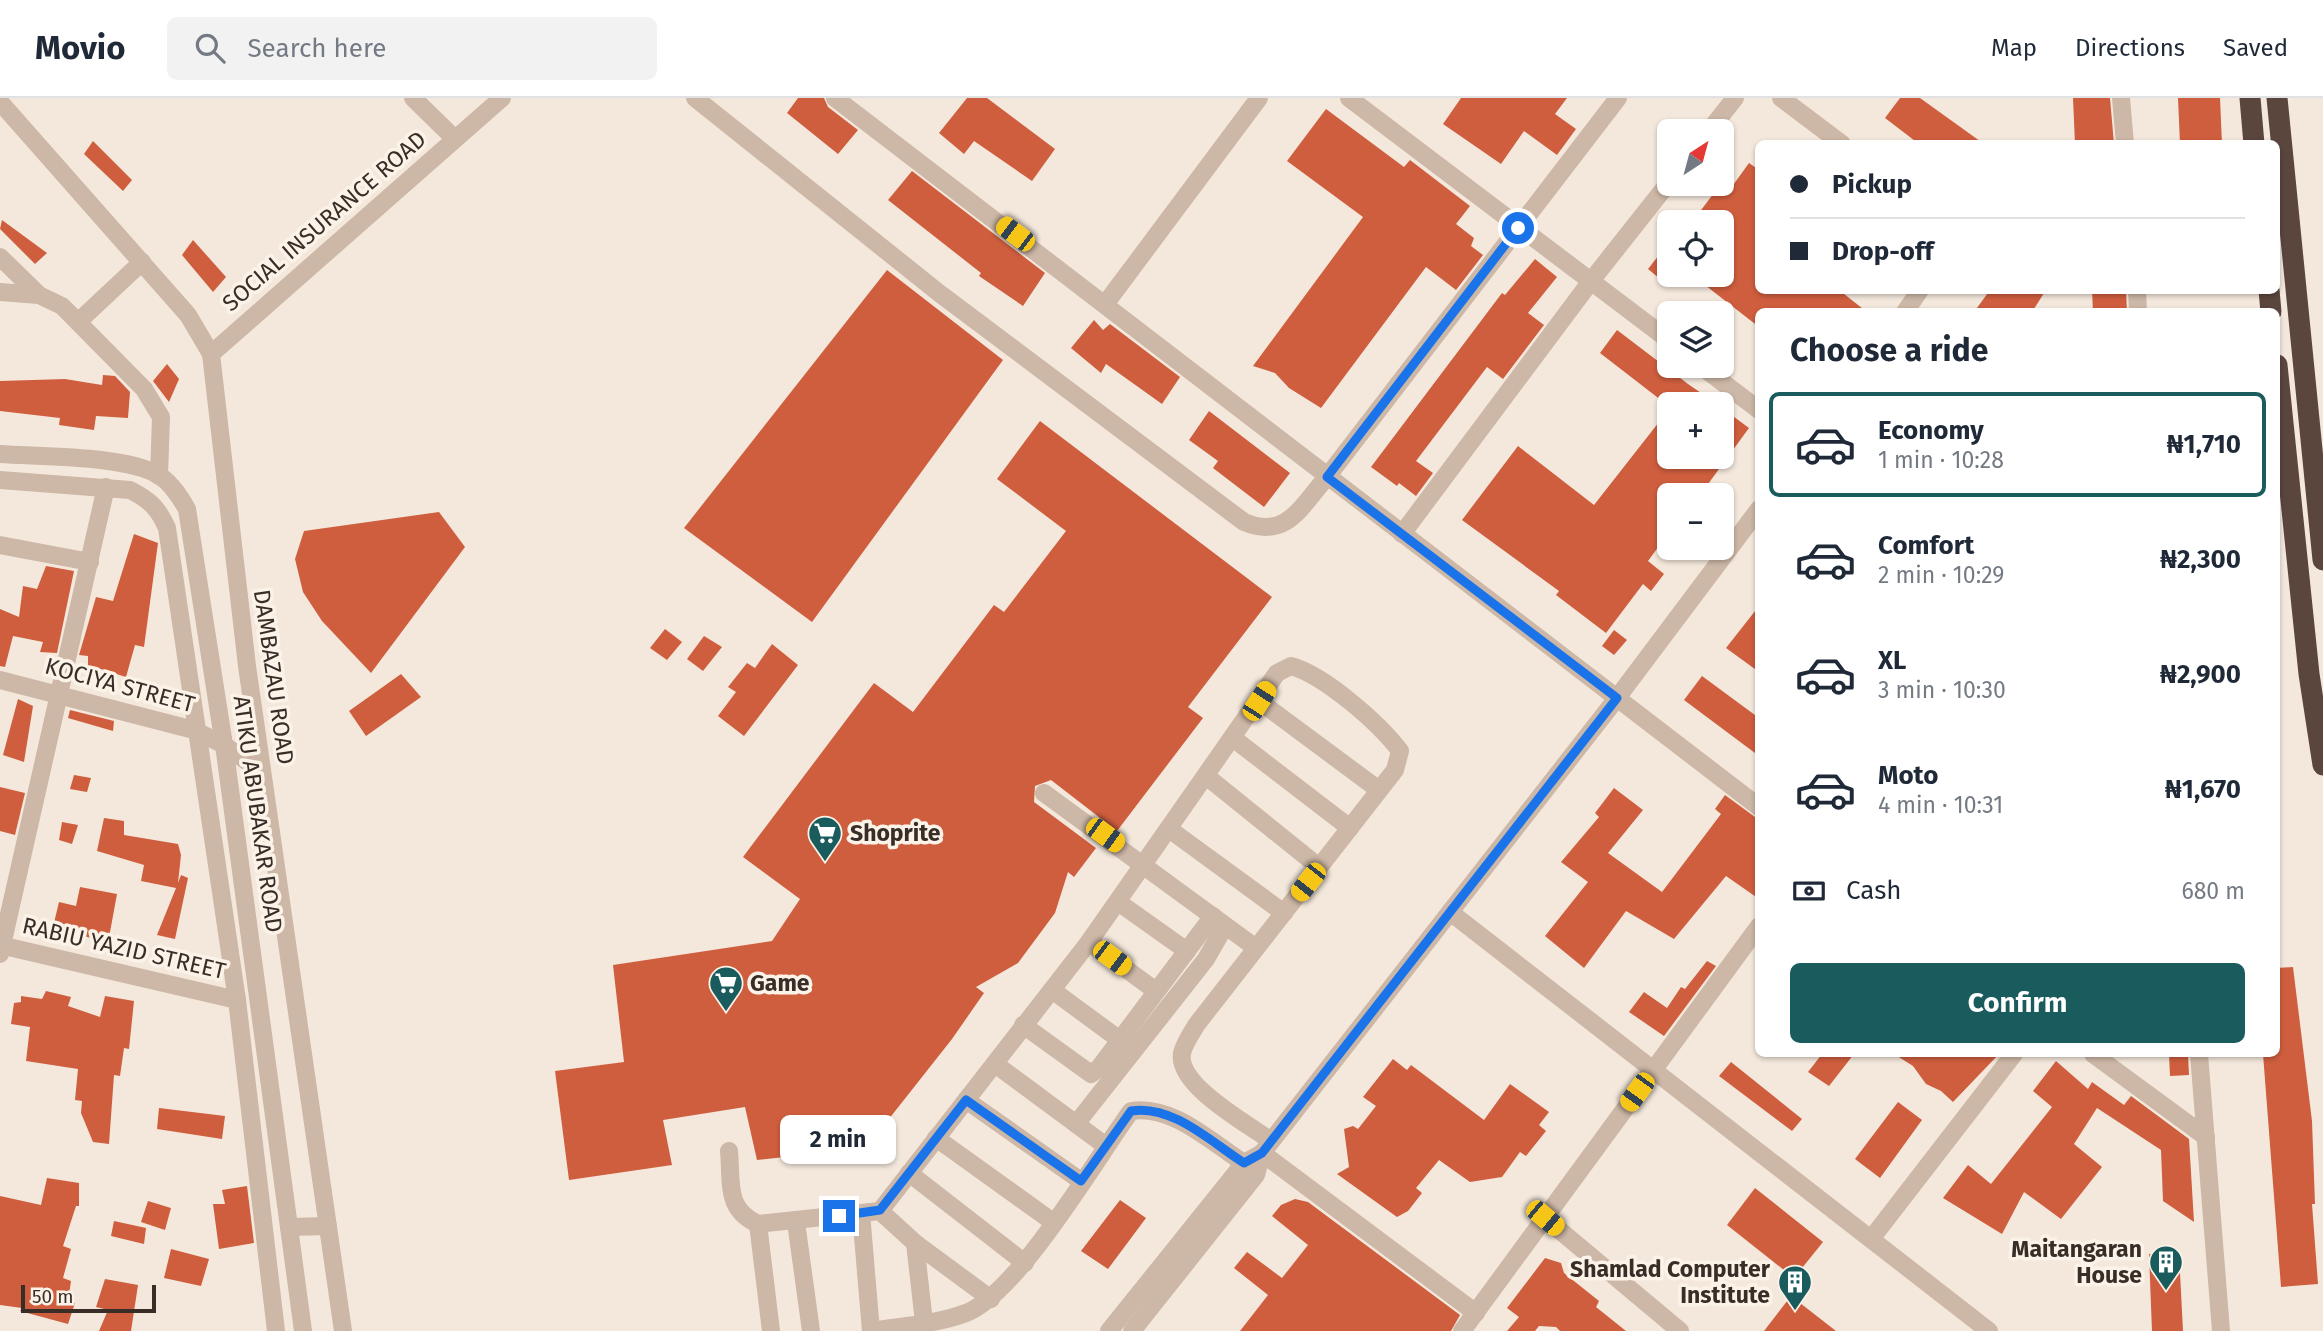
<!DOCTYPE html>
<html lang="en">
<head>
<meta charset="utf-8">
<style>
  :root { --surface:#fff; --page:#f2f2f3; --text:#1f2937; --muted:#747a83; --line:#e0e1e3; --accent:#1a5b5e }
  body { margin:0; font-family:"Fira Sans",sans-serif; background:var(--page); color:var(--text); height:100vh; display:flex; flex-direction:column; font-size:26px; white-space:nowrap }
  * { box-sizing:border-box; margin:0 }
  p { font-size:23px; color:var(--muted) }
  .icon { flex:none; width:38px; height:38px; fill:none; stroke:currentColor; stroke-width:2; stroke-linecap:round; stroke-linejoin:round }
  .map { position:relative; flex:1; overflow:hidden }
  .drawer { position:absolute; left:1755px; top:210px; width:525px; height:749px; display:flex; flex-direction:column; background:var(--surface); border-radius:10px; box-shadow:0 2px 5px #0004 }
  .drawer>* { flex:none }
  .hud { position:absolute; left:1755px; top:42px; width:525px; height:154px; border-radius:10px; box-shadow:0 2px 5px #0004; display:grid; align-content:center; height:154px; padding:0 35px; background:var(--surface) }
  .needle { width:46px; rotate:36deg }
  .tools { position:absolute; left:1657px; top:21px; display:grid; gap:14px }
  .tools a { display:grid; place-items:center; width:77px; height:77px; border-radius:10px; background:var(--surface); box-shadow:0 2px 5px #0004; font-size:35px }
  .scale { position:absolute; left:21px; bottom:18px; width:135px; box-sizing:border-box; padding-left:7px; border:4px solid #392d28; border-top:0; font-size:19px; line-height:24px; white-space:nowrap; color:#392d28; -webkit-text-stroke:5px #fbf2e8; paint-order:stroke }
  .end { position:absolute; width:32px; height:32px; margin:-16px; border:9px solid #1a73e8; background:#fff; box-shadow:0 0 0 4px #fff }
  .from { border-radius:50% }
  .bubble { position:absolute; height:49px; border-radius:10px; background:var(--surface); box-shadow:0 2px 5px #0004; font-size:23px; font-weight:700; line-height:49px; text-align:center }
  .car { position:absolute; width:21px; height:42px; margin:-21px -10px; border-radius:9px; box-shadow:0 0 5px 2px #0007; background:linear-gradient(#f5c518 24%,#345 0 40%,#f5c518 0 76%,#345 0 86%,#f5c518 0) }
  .hud b { display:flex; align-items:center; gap:24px; height:66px; font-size:26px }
  .hud b+b { border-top:2px solid var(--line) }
  .hud i { width:18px; height:18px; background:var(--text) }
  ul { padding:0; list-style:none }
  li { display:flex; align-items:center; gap:21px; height:105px; margin:0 14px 10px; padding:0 21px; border:4px solid transparent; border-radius:10px }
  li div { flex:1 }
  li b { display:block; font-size:26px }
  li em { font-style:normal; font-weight:700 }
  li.selected { border-color:var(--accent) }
  li>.icon { width:63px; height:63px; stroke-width:1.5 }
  h2 { padding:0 35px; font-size:32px; line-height:84px }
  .pay { display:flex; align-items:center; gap:18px; height:77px; padding:0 35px; font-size:26px }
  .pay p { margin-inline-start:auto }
  .cta { display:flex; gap:14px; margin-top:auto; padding:14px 35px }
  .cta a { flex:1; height:80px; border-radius:10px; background:var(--accent); color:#fff; font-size:28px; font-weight:700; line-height:80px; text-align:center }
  header { display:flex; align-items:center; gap:42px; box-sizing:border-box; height:98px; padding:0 35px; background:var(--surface); border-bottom:2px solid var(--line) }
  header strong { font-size:33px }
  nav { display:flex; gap:38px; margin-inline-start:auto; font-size:24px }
  .search { width:490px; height:63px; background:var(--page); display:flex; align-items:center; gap:18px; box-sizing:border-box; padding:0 24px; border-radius:10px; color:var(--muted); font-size:26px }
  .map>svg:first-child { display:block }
  .building { fill:#cf5e3e }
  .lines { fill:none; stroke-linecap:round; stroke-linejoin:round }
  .minor { stroke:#cdb7a6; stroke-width:18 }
  .highway { stroke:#5b463e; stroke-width:21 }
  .route { stroke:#1a73e8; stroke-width:9 }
  .labels { text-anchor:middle; stroke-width:7; stroke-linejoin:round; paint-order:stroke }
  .street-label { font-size:23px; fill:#392d28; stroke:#fbf2e8 }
  .poi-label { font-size:23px; font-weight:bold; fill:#392d28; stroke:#fbf2e8; text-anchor:start }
</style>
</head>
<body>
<header>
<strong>Movio</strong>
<div class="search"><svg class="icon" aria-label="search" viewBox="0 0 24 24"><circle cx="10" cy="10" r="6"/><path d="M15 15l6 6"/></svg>Search here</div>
<nav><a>Map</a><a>Directions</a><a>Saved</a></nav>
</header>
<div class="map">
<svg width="2323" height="1233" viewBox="0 0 2323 1233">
  <rect width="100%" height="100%" fill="#f4e8dc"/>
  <g class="building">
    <polygon points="798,0 824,0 828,9 858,32 838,56 787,15"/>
    <polygon points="967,0 987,0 1055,51 1032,83 974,43 964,56 939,35"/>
    <polygon points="1461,0 1567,0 1555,16 1576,31 1557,57 1524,33 1501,66 1443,26"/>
    <polygon points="1900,0 1920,0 1984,46 1919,46 1885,20"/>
    <polygon points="2073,0 2110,0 2114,46 2075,46"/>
    <polygon points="2178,0 2220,0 2222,46 2180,46"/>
    <polygon points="1326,11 1404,69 1410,62 1470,108 1456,126 1474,140 1471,148 1483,157 1456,192 1426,169 1321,310 1289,290 1275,275 1253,268 1363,119 1287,63"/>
    <polygon points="93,43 132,82 123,93 84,56"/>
    <polygon points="1749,65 1759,72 1759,192 1839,192 1867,214 1759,214 1759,229 1692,177 1722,177 1722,124 1692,124 1717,91 1726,97"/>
    <polygon points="912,73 1045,175 1023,208 979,178 981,175 888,102"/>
    <polygon points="2,122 47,155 35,166 0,131"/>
    <polygon points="193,142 226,179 213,194 182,157"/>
    <polygon points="1670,143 1670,167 1660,181 1648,171"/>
    <polygon points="1535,161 1557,179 1528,215 1544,227 1503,281 1487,269 1416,363 1433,375 1416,398 1399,385 1397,388 1371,369 1502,195 1505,197"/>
    <polygon points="887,172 1003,262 812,524 684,430"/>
    <polygon points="1990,192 2046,192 2032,214 1974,214"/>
    <polygon points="2092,192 2126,192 2127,214 2093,214"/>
    <polygon points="1094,222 1103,232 1110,226 1180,279 1162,306 1106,266 1101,275 1071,250"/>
    <polygon points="1617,232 1688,286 1717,306 1666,306 1600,255"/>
    <polygon points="167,266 179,281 169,304 153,283"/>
    <polygon points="103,277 115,278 130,294 128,320 96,318 94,332 59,327 60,320 0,313 0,283 65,281 102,287"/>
    <polygon points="1670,310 1670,359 1722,359 1722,310 1749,330 1700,397 1670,397 1670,433 1648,463 1664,476 1651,493 1643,486 1606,535 1556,497 1559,493 1462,422 1518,348 1594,407"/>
    <polygon points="1209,313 1290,375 1264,409 1213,370 1218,363 1189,342"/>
    <polygon points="1040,323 1272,499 1188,609 1203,620 1117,733 1051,682 1035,688 1034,704 1096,750 1074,779 1068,774 1055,815 1018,865 976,889 984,895 952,941 866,1050 757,1062 745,1009 663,1022 672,1067 569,1082 555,973 624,964 613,867 772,843 800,801 743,759 874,585 913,614 994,507 1004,514 1066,433 997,381"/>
    <polygon points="439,414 465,449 371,575 322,523 303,494 295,461 304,433"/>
    <polygon points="134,436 158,445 144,549 135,547 126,579 88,567 88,558 79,557 96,499 113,503"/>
    <polygon points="46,468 74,473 57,555 40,554 43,544 13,538 5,569 0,568 0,511 19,519 23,488 37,491"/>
    <polygon points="1759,508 1759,574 1726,550"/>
    <polygon points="665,531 682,544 667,562 650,550"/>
    <polygon points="1614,532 1627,542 1614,557 1602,548"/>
    <polygon points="704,538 722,549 703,573 687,561"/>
    <polygon points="772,546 798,567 744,638 718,618 736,594 728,589 747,565 755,570"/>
    <polygon points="401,576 421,599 366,638 349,613"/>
    <polygon points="1702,578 1759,620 1759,658 1684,602"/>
    <polygon points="18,601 33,608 24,664 3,657"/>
    <polygon points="70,612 114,623 113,633 68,620"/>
    <polygon points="74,677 91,680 87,694 70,691"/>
    <polygon points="0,689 25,695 15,737 0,733"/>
    <polygon points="1614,690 1643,712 1608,755 1662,794 1721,716 1715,711 1725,697 1755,719 1759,722 1759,801 1726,778 1674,841 1626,813 1584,870 1545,838 1588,784 1561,764 1599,719 1595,715"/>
    <polygon points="104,720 124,723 124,737 178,746 181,757 178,785 181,777 188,780 175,841 157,837 176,790 141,783 144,767 97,753"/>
    <polygon points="62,724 78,727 72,746 59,742"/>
    <polygon points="80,789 117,796 108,845 53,829 59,804 76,808"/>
    <polygon points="1707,863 1716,868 1664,938 1629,914 1644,894 1667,910 1681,889 1685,891"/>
    <polygon points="2293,869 2312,1023 2315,1106 2312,1106 2318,1186 2281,1189 2263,956 2277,956 2277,870"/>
    <polygon points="46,893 71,899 68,908 100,919 105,898 134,903 129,951 124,950 120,978 114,977 109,1046 93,1044 81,1015 82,1003 75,1002 78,971 26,963 30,929 11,926 14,905 21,904 21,898 42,901"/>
    <polygon points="1822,956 1854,956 1829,988 1808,974"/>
    <polygon points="1894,956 1999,956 1953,1004 1941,993 1926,986 1913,968"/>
    <polygon points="2169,956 2188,956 2189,977 2170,978"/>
    <polygon points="1393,961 1407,972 1411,967 1484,1022 1510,986 1549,1014 1539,1027 1546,1033 1526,1058 1520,1054 1502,1079 1470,1084 1439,1062 1416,1090 1422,1095 1408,1113 1397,1119 1337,1076 1349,1069 1344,1031 1353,1028 1358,1031 1376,1008 1363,999"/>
    <polygon points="2056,963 2088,991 2092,984 2124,1007 2131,998 2189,1041 2194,1124 2163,1103 2161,1052 2097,1010 2074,1046 2102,1069 2061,1121 2024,1094 2002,1136 1943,1100 1968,1067 1991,1086 2052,1009 2033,993"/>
    <polygon points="1731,964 1802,1021 1792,1033 1719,978"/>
    <polygon points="1898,1004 1922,1022 1880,1080 1855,1061"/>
    <polygon points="159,1010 225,1018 222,1041 157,1031"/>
    <polygon points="47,1080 79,1085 79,1108 76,1108 63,1148 71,1151 63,1180 71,1183 68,1203 75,1205 68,1226 20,1213 22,1210 0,1207 0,1098 41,1107"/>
    <polygon points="247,1088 254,1145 219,1151 213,1106 225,1106 222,1092"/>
    <polygon points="1755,1090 1823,1144 1794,1180 1727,1127"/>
    <polygon points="1295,1101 1308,1104 1460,1217 1451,1233 1240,1233 1268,1197 1234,1170 1247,1154 1282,1180 1308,1147 1272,1118 1281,1107"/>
    <polygon points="1120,1102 1146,1120 1108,1171 1081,1153"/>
    <polygon points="148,1103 171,1110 165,1132 141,1124"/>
    <polygon points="114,1123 146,1130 144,1146 111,1138"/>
    <polygon points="171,1151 209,1161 201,1188 164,1180"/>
    <polygon points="2179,1155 2183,1233 2152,1233 2149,1156"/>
    <polygon points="1545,1160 1561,1165 1564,1175 1599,1203 1596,1209 1626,1233 1560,1233 1556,1229 1539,1228 1535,1233 1507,1233 1519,1219 1507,1210"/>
    <polygon points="105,1181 138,1187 131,1233 99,1233 108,1212 96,1209"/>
    <polygon points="1791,1198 1836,1233 1764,1233"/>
  </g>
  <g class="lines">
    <g class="minor">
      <polyline points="413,0 455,41"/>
      <path d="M695 0 939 195 1244 424C1287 442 1301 408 1327 379L1618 0"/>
      <polyline points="835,0 1759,709"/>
      <polyline points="1349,0 1670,243"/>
      <polyline points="1781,0 1842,46"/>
      <polyline points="2121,0 2125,46"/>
      <polyline points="0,4 188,217 211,256 247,568 343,1233"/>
      <polyline points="1709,33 1735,0"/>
      <polyline points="0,159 39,197"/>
      <polyline points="2137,192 2138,214"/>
      <polyline points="0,194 39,197 62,208 144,291 161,319 159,378"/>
      <polyline points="1106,205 1259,0"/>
      <polyline points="1905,214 1920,192"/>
      <polyline points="79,223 142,164"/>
      <polyline points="211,256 502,0"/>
      <polyline points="1701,268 1759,312"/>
      <path d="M0 356C40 359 128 357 160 378 172 386 180 399 187 411L224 647 303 1233"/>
      <path d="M0 382 130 392C150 402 158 410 167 430L237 902 276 1233"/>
      <polyline points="1402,436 1591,183 1670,83"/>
      <polyline points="0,447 90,464"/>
      <polyline points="0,582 194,632 224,647 262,674"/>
      <polyline points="1259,603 1379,692"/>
      <polyline points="1234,641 1350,730"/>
      <polyline points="1206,678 1319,769"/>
      <polyline points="1044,695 1256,850"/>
      <polyline points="1169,731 1284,815"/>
      <polyline points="1118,804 1187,853"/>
      <polyline points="1450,814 1989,1233"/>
      <polyline points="1089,844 1156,893"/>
      <polyline points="0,847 237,902"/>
      <polyline points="0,856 106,389"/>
      <polyline points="1052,892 1120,942"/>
      <polyline points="1023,927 1091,976 1099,970 1213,818"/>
      <polyline points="2093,956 2206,1039"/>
      <polyline points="2199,956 2221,1233"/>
      <polyline points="995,966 1106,1048"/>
      <polyline points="966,1002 1081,1083"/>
      <polyline points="1076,1026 1206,861 1225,828"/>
      <polyline points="936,1040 1053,1124"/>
      <path d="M729 1053C732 1086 725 1111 758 1126L880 1113 1089 844 1277 575 1291 568C1324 577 1379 625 1400 653L1395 672 1197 926C1192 934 1184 946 1182 955 1176 987 1248 1026 1271 1043"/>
      <polyline points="1262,1055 1476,1215"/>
      <polyline points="909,1075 1025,1165"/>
      <polyline points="880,1113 915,1145 991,1201"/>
      <polyline points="861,1115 871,1233"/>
      <polyline points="1545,1120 1680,1233"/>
      <polyline points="796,1124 811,1233"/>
      <polyline points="758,1126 771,1233"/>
      <polyline points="289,1129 328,1128"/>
      <polyline points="1871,1141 2014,956"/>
      <polyline points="915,1145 925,1233"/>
      <path d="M871 1233C902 1228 937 1226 966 1215 1018 1195 1095 1062 1131 1013 1172 1006 1211 1044 1244 1065"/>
      <polyline points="1109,1233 1244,1065 1262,1055 1617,600 1759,411"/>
      <polyline points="1132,1233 1256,1077 1262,1055"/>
      <polyline points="1462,1233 1759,828"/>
    </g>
    <g class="highway">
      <polyline points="2250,0 2254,46"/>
      <polyline points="2277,0 2323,462"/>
      <polyline points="2269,192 2271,214"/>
      <polyline points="2277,267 2309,576 2323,667"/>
    </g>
  </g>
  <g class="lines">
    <path class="route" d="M839 1118 880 1112 966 1002 1081 1083 1131 1013C1172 1006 1211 1044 1244 1065L1262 1055 1617 600 1327 379 1518 130"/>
  </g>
  <defs>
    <g id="supermarket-pin" transform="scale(1.75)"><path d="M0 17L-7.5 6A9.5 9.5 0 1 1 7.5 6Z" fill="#1a5b5e" stroke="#fbf2e8"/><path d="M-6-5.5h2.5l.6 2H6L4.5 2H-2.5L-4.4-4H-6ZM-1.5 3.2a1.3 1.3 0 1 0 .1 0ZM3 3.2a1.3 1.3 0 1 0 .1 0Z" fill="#fff"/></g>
    <g id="building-pin" transform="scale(1.75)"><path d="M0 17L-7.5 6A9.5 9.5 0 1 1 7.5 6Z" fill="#1a5b5e" stroke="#fbf2e8"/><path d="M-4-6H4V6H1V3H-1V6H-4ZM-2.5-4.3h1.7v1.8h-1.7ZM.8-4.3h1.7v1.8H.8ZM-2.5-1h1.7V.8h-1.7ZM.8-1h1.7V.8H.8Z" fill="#fff"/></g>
  </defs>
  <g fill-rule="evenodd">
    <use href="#supermarket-pin" x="825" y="735"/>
    <use href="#supermarket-pin" x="726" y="885"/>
    <use href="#building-pin" x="2166" y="1164"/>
    <use href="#building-pin" x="1795" y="1184"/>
  </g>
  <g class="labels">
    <g class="street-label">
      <text transform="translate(324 123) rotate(-41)" y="8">SOCIAL INSURANCE ROAD</text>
      <text transform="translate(274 579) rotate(82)" y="8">DAMBAZAU ROAD</text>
      <text transform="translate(120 587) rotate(15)" y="8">KOCIYA STREET</text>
      <text transform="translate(258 716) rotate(82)" y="8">ATIKU ABUBAKAR ROAD</text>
      <text transform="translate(124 850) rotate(13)" y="8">RABIU YAZID STREET</text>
    </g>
    <g class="poi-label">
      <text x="850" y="743">Shoprite</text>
      <text x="750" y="893">Game</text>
      <text x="2142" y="1159" text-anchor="end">Maitangaran<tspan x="2142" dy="26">House</tspan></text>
      <text x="1770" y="1179" text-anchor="end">Shamlad Computer<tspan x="1770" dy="26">Institute</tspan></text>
    </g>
  </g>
</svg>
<div class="tools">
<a><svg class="needle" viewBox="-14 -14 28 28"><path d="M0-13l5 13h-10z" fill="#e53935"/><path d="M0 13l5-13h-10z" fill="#747a83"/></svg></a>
<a><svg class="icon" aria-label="locate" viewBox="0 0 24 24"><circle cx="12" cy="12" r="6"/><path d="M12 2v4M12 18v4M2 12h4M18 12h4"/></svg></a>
<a><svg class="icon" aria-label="layers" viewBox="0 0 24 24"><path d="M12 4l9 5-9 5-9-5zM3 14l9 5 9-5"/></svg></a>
<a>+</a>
<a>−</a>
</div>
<div class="scale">50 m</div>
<i class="end from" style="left:1518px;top:130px"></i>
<i class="end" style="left:839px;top:1118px"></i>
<div class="bubble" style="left:780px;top:1017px;width:116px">2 min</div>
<i class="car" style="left:1015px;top:136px;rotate:307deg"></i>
<i class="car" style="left:1259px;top:603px;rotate:33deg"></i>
<i class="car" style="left:1105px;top:737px;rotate:126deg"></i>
<i class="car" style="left:1308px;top:784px;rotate:218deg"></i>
<i class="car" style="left:1112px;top:860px;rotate:127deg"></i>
<i class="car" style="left:1637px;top:994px;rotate:216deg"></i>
<i class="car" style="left:1545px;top:1120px;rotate:130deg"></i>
<div class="hud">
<b><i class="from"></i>Pickup</b>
<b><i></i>Drop-off</b>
</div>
<section class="drawer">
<h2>Choose a ride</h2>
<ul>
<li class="selected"><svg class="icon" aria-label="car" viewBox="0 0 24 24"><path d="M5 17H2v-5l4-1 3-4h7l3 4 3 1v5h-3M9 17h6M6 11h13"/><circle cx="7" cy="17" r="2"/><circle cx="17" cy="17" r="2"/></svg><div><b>Economy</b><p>1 min · 10:28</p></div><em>₦1,710</em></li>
<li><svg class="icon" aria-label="car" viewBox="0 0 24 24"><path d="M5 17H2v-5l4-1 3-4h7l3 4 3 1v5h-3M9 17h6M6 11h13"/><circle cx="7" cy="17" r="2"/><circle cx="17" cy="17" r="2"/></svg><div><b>Comfort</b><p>2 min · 10:29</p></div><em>₦2,300</em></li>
<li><svg class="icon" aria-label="car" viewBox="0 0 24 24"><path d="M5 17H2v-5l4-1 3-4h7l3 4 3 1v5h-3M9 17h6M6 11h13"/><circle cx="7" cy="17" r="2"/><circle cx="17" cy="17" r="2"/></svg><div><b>XL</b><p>3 min · 10:30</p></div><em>₦2,900</em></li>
<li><svg class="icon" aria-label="car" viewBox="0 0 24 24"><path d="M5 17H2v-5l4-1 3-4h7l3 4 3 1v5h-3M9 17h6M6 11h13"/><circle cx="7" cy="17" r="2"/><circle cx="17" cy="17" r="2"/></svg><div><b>Moto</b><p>4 min · 10:31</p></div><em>₦1,670</em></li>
</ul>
<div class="pay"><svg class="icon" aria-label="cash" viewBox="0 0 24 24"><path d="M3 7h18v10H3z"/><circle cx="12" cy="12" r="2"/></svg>Cash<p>680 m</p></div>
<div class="cta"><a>Confirm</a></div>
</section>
</div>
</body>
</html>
